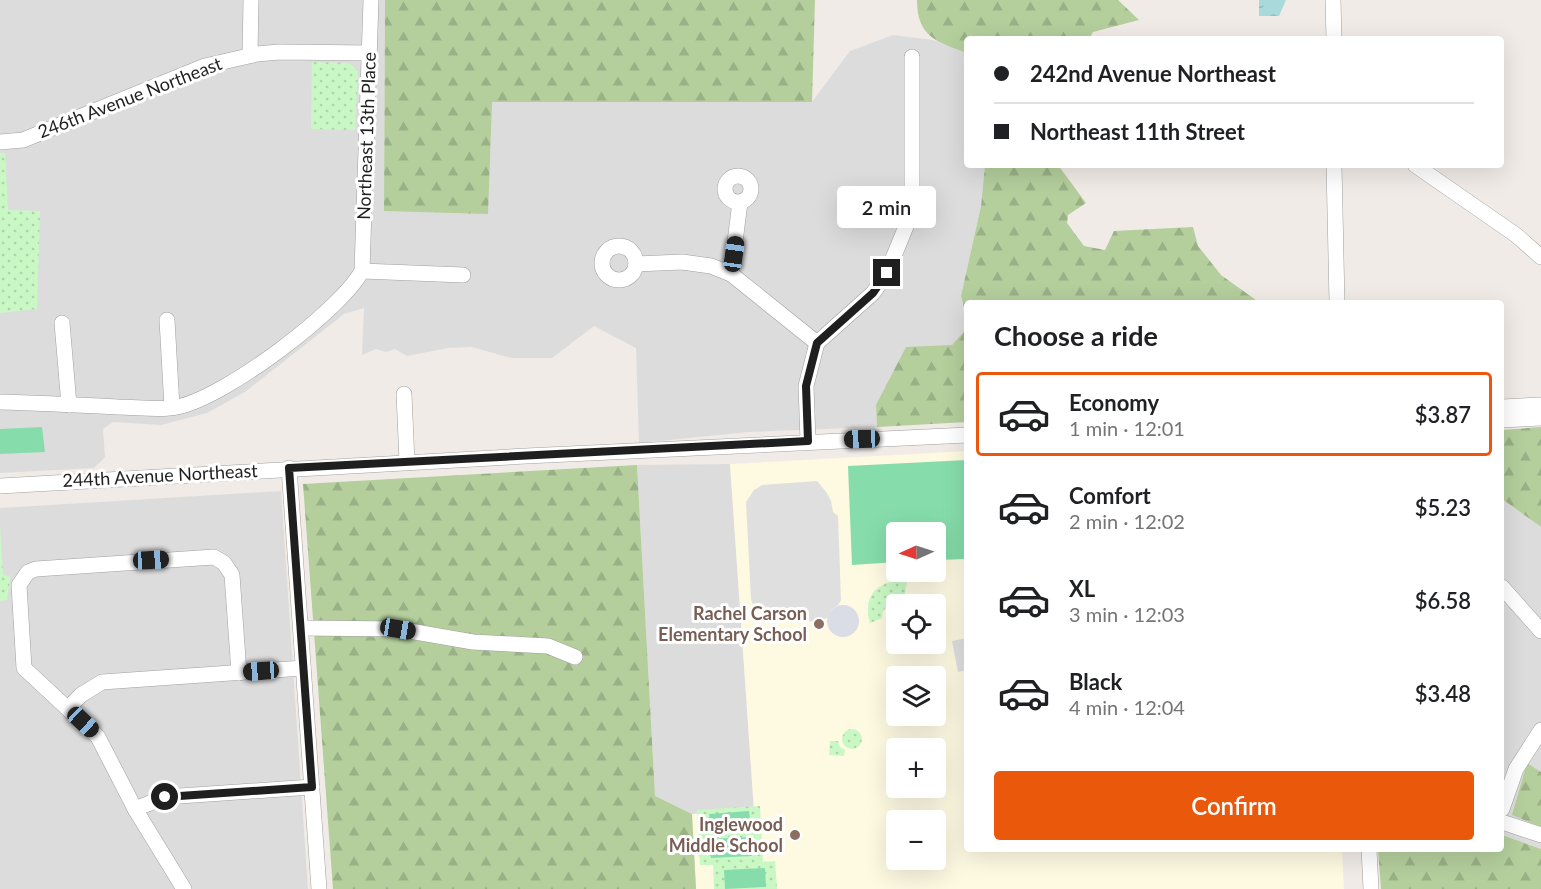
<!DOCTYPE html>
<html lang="en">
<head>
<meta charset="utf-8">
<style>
  :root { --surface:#fff; --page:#f2f2f2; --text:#202124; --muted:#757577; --line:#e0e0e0; --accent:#ea580c }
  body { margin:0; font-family:Lato,sans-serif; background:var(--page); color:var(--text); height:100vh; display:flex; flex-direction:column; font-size:22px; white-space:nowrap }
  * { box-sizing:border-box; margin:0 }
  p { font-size:20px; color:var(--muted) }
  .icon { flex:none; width:33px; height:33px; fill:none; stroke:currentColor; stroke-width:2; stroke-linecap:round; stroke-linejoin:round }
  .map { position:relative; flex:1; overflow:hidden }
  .sheet { position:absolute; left:964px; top:300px; width:540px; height:552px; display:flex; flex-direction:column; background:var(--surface); border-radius:6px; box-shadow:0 6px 24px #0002 }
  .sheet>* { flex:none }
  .banner { position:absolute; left:964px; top:36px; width:540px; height:132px; border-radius:6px; box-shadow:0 6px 24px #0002; display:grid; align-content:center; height:132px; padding:0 30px; background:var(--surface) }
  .needle { width:39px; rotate:267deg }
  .controls { position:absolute; left:886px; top:522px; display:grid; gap:12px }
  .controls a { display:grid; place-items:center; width:60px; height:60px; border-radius:6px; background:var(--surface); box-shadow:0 6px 24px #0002; font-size:30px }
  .end { position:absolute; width:27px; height:27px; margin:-14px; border:8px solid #1f1f1f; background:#fff; box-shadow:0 0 0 3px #fff }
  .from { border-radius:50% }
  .bubble { position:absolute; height:42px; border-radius:6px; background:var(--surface); box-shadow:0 6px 24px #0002; font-size:20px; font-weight:600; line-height:42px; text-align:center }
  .car { position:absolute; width:18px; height:36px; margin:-18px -9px; border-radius:8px; box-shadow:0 0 4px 2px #0007; background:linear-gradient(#222 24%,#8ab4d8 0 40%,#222 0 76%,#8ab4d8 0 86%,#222 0) }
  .banner b { display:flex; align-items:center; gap:21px; height:57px; font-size:22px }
  .banner b+b { border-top:2px solid var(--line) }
  .banner i { width:15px; height:15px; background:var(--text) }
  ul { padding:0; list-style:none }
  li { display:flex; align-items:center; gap:18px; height:84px; margin:0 12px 9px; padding:0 18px; border:3px solid transparent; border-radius:6px }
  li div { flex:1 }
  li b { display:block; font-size:22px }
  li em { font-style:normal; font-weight:600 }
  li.selected { border-color:var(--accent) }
  li>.icon { width:54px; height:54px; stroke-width:1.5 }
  h2 { padding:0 30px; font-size:27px; line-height:72px }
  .button { display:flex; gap:12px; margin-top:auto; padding:12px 30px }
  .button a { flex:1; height:69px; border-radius:6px; background:var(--accent); color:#fff; font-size:24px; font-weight:600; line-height:69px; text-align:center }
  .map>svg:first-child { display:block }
  .residential { fill:#dddcdd }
  .education { fill:#fef9e1; fill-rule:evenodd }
  .forest { fill:url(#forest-firs) }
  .park { fill:url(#park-dots) }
  .pitch { fill:#86ddab }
  .parking { fill:#dfdfdf }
  .plaza { fill:#dadce6 }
  .water { fill:url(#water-ripples) }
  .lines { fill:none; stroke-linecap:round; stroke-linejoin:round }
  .minor-casing { stroke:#a0a0a0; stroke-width:16 }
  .minor { stroke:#fff; stroke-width:15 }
  .route { stroke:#1f1f1f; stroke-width:8 }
  .education-dot { fill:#8d6e63; stroke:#fff; stroke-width:2 }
  .labels { text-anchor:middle; stroke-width:6; stroke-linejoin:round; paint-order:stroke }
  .street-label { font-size:18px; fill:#1f1f1f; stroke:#fff }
  .education-label { font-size:18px; font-weight:bold; fill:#785e54; stroke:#fff; text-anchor:end }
</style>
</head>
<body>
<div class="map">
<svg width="1541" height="889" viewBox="0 0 1541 889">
  <defs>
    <pattern id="forest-firs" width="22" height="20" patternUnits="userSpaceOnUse" patternTransform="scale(1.5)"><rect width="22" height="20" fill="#b4ce9c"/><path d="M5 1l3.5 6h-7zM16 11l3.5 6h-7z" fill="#9ab086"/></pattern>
    <pattern id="park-dots" width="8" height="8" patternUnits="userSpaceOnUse" patternTransform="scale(1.5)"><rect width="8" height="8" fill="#caf8c5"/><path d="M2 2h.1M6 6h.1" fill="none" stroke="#add4a9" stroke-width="1.8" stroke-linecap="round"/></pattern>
    <pattern id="water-ripples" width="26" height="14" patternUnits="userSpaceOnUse" patternTransform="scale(1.5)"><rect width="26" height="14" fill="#a8dadc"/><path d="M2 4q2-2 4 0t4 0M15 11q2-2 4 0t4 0" fill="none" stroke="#90bbbc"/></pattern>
  </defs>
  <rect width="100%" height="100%" fill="#f0ebe6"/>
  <g class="residential">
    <polygon points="0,0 385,0 384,210 492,102 812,102 850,51 893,35 933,40 967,53 968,165 985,165 981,206 961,296 967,328 952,345 876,405 877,427 749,432 639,443 636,348 594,326 552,358 511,358 472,347 448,348 407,356 395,349 386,352 376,349 362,355 364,308 344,314 245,392 207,413 161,425 113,422 103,429 105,457 94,468 0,473"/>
    <polygon points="730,464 754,811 692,814 655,796 637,465"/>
    <polygon points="281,491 308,889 0,889 0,508"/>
    <polygon points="1502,499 1541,527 1541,772 1528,764 1541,827 1541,849 1502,835"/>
  </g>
  <path class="education" d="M967 451 968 849H1342L1344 889H696L692 814 754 810 730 464ZM897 532H936V572H897ZM897 604H936V644H897ZM897 676H936V716H897ZM897 748H936V788H897ZM897 820H936V860H897Z"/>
  <g class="forest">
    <polygon points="385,0 815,0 812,102 492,102 488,214 384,211"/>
    <path d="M917 0H1118L1139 20 1093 32 1089 39H968L967 53C937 42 917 37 917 0Z"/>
    <polygon points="985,165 1058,165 1086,203 1068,215 1067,223 1084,246 1105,250 1114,231 1193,227 1198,246 1221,275 1260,303 968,303 967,320 961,296 981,206"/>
    <polygon points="967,328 967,422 877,427 876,405 906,347 952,345"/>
    <polygon points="1541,427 1541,527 1502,499 1502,430"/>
    <polygon points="637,465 655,796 692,814 696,889 333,889 303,484"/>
    <polygon points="1527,763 1541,772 1541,827 1512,815"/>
    <polygon points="1502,835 1541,849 1541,889 1381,889 1378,849 1502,849"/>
  </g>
  <g class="park">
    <polygon points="312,62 349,63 358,71 355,130 311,129"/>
    <polygon points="0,153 5,153 8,210 40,211 37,309 0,313"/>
    <polygon points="0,525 3,575 10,577 7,600 0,601"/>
    <path d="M899 580 907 582 905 593 899 604 886 607 883 612 882 618 870 623C863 598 874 584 899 580Z"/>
    <circle cx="852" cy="739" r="10"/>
    <polygon points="830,741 838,741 840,747 845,750 844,756 829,755"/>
    <polygon points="760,806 763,862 775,861 777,889 714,889 713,865 700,865 697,810"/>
  </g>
  <g class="pitch">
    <polygon points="42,427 45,452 0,454 0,429"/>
    <polygon points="967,460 967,559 936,560 936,532 897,532 897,562 852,565 848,466"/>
    <polygon points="749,811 751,830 710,832 709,814"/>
    <polygon points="751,837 752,856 711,858 710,839"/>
    <polygon points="765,868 766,887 725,889 724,870"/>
  </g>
  <g class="parking">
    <polygon points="817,481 827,493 831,501 833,512 838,516 841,600 839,604 831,610 827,618 818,621 783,622 761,613 753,605 751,599 746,502 754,490 762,485"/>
    <polygon points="967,638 967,670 958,672 952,641"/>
  </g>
  <circle class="plaza" cx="843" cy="621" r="16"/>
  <polygon class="water" points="1259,0 1286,0 1279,16 1259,16"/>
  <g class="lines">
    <g class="minor-casing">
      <g id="minor">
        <polyline points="1333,0 1334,39"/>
        <polyline points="250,55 251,0"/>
        <polyline points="0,142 23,140 205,66 257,54 279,52 369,53"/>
        <polyline points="1334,165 1337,303"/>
        <polyline points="1415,165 1516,235 1541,257"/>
        <circle cx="738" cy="189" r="13"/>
        <circle cx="619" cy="263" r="17"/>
        <polyline points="636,264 682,262 711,266 731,274 817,343"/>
        <polyline points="362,271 463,275"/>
        <polyline points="731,274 740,202"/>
        <polyline points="167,320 172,407"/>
        <polyline points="62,323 69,405"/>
        <polyline points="404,394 407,462"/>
        <path d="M0 402C39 403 79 405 118 407 136 407 161 411 177 407 224 398 339 312 362 271L371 0"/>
        <polyline points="1502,407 1541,405"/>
        <polyline points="1502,420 1541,418"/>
        <polyline points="808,441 806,386 817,343 873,293 887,273 907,224 912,189 912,57"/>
        <polyline points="289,468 319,889"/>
        <polyline points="0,486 526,456 968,435"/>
        <polyline points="1502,587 1541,631"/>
        <polyline points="301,628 398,629 473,642 548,646 575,657"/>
        <polyline points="68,708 81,695 102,682 303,668"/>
        <polyline points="135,809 165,797 312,787"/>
        <polyline points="1502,809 1516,769 1541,730"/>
        <polyline points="1502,822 1541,835"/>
        <polyline points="1369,849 1371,889"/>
        <polyline points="184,889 135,809 98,737 24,668 19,585 28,572 36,569 214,557 224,563 232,575 239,673"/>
      </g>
    </g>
    <use href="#minor" class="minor"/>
  </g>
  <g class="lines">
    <polyline class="route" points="165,797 312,787 289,468 808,441 806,386 817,343 873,293 887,273"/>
  </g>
  <g class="education-dot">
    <circle cx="819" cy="624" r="6"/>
    <circle cx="795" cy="835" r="6"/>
  </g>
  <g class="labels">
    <g class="street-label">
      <text transform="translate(130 98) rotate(-21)" y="6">246th Avenue Northeast</text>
      <text transform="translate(367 136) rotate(-88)" y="6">Northeast 13th Place</text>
      <text transform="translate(160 476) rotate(-3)" y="6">244th Avenue Northeast</text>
    </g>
    <g class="education-label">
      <text x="807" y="620">Rachel Carson<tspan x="807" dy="21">Elementary School</tspan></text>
      <text x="783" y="831">Inglewood<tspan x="783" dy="21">Middle School</tspan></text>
    </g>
  </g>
</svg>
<div class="controls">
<a><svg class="needle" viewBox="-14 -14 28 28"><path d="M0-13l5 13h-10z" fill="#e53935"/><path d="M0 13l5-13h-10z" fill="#757577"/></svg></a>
<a><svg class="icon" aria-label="locate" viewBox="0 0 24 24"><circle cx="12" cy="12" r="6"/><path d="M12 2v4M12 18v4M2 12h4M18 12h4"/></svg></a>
<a><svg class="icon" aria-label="layers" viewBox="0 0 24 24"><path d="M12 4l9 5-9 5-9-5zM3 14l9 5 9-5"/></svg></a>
<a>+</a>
<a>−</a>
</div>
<i class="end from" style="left:165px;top:797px"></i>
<i class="end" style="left:887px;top:273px"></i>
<div class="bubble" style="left:837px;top:186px;width:99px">2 min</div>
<i class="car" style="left:734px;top:254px;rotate:8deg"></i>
<i class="car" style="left:862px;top:439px;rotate:268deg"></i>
<i class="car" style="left:151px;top:560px;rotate:87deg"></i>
<i class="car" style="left:398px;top:629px;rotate:100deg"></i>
<i class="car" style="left:261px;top:671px;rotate:266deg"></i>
<i class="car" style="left:83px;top:722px;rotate:133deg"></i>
<div class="banner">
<b><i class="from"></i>242nd Avenue Northeast</b>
<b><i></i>Northeast 11th Street</b>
</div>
<section class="sheet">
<h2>Choose a ride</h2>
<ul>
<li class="selected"><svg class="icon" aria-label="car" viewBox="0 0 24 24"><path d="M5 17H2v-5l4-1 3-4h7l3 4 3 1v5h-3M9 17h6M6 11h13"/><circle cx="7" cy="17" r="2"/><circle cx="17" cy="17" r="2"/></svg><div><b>Economy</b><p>1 min · 12:01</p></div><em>$3.87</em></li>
<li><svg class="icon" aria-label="car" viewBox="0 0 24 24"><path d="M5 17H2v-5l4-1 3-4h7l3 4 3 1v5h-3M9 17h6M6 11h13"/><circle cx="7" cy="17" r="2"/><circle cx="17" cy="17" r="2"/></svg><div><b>Comfort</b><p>2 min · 12:02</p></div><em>$5.23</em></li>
<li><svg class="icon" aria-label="car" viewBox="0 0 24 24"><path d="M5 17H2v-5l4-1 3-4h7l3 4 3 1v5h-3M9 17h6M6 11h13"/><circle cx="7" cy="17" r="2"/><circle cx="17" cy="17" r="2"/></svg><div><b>XL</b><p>3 min · 12:03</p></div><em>$6.58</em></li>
<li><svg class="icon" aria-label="car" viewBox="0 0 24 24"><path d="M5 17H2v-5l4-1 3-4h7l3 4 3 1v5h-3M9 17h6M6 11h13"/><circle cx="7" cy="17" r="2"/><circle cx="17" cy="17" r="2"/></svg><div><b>Black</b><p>4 min · 12:04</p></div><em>$3.48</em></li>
</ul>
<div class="button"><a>Confirm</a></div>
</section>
</div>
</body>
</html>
